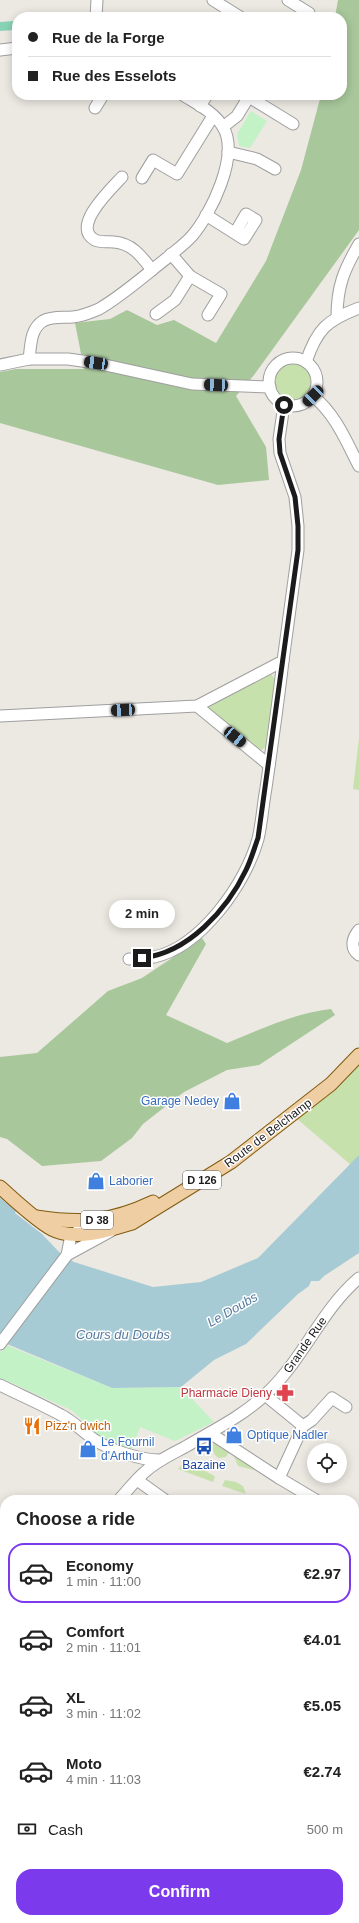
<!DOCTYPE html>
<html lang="en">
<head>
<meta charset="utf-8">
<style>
  :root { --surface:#fff; --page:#f2f2f2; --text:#222; --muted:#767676; --line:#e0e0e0; --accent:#7c3aed }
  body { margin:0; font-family:Helvetica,sans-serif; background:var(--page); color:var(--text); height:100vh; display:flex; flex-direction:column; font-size:15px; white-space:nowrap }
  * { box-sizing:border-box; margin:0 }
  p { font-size:13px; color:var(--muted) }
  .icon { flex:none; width:22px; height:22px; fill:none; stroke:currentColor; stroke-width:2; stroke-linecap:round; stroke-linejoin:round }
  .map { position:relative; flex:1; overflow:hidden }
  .side { position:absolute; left:0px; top:1495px; width:359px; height:428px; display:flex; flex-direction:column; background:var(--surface); border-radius:16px 16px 0 0; box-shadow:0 2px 10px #0003 }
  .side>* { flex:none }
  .hud { position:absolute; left:12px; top:12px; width:335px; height:88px; border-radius:16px; box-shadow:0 2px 10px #0003; display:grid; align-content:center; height:88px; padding:0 16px; background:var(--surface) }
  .fabs { position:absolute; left:307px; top:1443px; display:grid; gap:8px }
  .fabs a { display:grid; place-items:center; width:40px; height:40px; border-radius:50%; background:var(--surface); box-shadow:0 2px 10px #0003; font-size:20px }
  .end { position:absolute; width:18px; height:18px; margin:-9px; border:5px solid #1b1b1b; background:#fff; box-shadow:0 0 0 2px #fff }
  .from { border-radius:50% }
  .bubble { position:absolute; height:28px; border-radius:14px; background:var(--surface); box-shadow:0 2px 10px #0003; font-size:13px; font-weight:800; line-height:28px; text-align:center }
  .car { position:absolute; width:12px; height:24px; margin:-12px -6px; border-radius:5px; box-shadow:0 0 3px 1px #0007; background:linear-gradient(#222 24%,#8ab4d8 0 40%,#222 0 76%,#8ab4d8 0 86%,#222 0) }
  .hud b { display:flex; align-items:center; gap:14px; height:38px; font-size:15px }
  .hud b+b { border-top:1px solid var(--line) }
  .hud i { width:10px; height:10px; background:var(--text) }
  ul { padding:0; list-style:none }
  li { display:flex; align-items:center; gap:12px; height:60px; margin:0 8px 6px; padding:0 8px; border:2px solid transparent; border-radius:16px }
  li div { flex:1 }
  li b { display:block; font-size:15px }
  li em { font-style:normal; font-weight:800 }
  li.current { border-color:var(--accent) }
  li>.icon { width:36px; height:36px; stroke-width:1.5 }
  h2 { padding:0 16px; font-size:18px; line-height:48px }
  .pay { display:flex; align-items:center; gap:10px; height:44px; padding:0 16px; font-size:15px }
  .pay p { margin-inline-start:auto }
  .cta { display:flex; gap:8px; margin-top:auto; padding:8px 16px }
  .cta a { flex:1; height:46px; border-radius:16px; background:var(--accent); color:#fff; font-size:16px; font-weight:800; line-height:46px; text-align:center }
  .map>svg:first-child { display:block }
  .grass { fill:#c7e1ad }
  .forest { fill:#a8c79b }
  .park { fill:#c3f2c6 }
  .pitch { fill:#88d3b6 }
  .water { fill:#a7cbd5 }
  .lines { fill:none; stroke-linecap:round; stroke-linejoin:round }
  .minor-casing { stroke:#9f9f9f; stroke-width:13 }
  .major-casing { stroke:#825c10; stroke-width:15 }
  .minor { stroke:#fff; stroke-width:11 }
  .major { stroke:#f0cea3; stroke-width:13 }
  .route { stroke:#1b1b1b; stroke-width:5 }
  .labels { text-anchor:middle; stroke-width:3; stroke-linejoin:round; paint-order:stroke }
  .shield { fill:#fff; stroke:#5f5f5f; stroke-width:1 }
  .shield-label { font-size:11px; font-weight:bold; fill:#1b1b1b }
  .shop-label { font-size:12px; fill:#366cbe; stroke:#fff; text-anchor:start }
  .street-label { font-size:12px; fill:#1b1b1b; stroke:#fff }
  .health-label { font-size:12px; fill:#be3a42; stroke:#fff; text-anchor:end }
  .food-label { font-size:12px; fill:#c56008; stroke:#fff; text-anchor:start }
  .transit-label { font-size:12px; fill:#164399; stroke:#fff }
  .water-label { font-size:13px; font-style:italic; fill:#547a9f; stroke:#fff }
</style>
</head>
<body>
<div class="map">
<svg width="359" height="1923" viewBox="0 0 359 1923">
  <rect width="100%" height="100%" fill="#ece8e2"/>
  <g class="grass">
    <circle cx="293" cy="382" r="18"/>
    <polygon points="268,675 272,675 275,680 266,747 261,750 208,709 208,705"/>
    <polygon points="359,738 359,790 353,789"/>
    <polygon points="359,1062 359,1155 351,1165 296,1118"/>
    <path d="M213 1442 229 1452 226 1457 219 1458C213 1455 211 1448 213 1442Z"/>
    <polygon points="234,1456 258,1471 238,1466"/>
    <path d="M184 1462C188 1463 213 1474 215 1477L213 1482 178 1469Z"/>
    <polygon points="225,1480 236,1482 243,1486 246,1494 222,1486"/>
  </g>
  <g class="forest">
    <polygon points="338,0 359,0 359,230 254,375 236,396 266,447 269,480 218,485 0,423 0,372 16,369 84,369 75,323 110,319 127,310 157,325 174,320 216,343 266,261 301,170 321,95 342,95 342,17 335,17"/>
    <path d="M202 938 206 944 166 1015 227 1043C261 1029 295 1013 331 1009L335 1015 259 1065 227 1070 184 1092 143 1124 132 1138 101 1161 42 1166 7 1139 0 1137V1057L37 1053 108 991 142 978Z"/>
  </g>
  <g class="park">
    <polygon points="251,111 267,121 250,148 239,146 237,134"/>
    <polygon points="6,1345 112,1388 181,1387 214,1422 175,1441 140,1427 131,1451 92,1435 93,1429 71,1410 5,1380 7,1387 0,1384 0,1353"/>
  </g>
  <polygon class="pitch" points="14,21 15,30 0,31 0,22"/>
  <polygon class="water" points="359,1155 359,1253 324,1276 319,1281 311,1281 309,1286 298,1294 246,1344 214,1360 181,1387 112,1388 0,1341 0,1198 16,1211 15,1213 42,1234 60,1253 74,1262 153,1287 201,1282 258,1258"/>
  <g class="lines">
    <g class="minor-casing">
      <g id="minor">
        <polyline points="213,0 240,17"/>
        <polyline points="288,0 309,13 307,17"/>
        <polyline points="96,17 97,0"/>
        <polyline points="0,50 17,48"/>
        <polyline points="249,97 293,124"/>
        <polyline points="200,106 207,95"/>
        <polyline points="95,108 103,95"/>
        <polyline points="223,127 237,116 250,95"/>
        <polyline points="228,152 257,159 275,169"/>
        <path d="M122 177C112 188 70 227 95 240 101 243 108 241 114 242 132 243 142 257 152 270"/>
        <polyline points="142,178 153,160 177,174 213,116"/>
        <polyline points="206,215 244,239 256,220 246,214 235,233"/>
        <polyline points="171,254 190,276 221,294 208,315"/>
        <polyline points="156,314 175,300 190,276"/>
        <path d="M337 317C337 286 344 270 359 244"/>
        <circle cx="293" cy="382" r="24"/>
        <path d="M29 359C31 346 30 329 43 321 52 316 63 318 73 317 83 316 90 313 99 309 123 295 145 275 167 258 175 251 185 244 192 236 211 214 240 155 223 127 214 112 197 104 183 95"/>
        <path d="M306 362C317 329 327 320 359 308"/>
        <polyline points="0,365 29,359 68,359 96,363 192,384 270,387"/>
        <path d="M313 396C336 415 346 441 359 466"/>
        <polyline points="197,706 269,765"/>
        <polyline points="0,716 197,706 283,661 298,550 298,526 295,497 280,453 279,439 284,405"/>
        <path d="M359 930C353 937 349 948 359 955"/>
        <path d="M129 959C137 959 146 959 154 957 201 947 246 883 258 839 262 822 263 804 266 788 272 746 278 703 283 661"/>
        <polyline points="67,1255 71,1235 79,1231"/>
        <polyline points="0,1344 67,1255 111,1231"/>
        <path d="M0 1385C20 1395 41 1404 61 1415 73 1421 83 1432 95 1440 109 1450 144 1461 161 1460"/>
        <polyline points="265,1395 303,1426 279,1478"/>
        <polyline points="303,1426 312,1420 332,1398 346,1407"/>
        <polyline points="210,1433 279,1478 316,1500"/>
        <polyline points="137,1480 165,1500"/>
        <path d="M119 1500C128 1490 136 1479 146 1471 157 1461 172 1454 185 1447 212 1431 243 1416 266 1394 303 1360 321 1310 359 1278"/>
        <polyline points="354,1518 359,1519"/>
        <polyline points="0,1538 5,1539"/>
        <polyline points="0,1553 5,1549"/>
        <polyline points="354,1733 359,1736"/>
        <polyline points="0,1757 5,1761"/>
      </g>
    </g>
    <g class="major-casing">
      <g id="major">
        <path d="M0 1187C12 1198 42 1226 56 1231 80 1240 109 1230 132 1223L231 1162 331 1084 359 1055"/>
        <path d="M36 1217C81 1224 111 1222 153 1202"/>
      </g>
    </g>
    <use href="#minor" class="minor"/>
    <use href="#major" class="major"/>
  </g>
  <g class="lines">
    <path class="route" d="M142 958C188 953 227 910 246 870 251 860 254 849 258 838L298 550V526L295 497 280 453 279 439 284 405"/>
  </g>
  <defs>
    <g id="shop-bare" transform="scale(1.38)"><path d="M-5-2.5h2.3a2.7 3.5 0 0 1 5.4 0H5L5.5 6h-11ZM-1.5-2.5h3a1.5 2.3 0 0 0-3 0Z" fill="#3f7fe0" stroke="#fff" stroke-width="2.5" paint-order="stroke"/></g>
    <g id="pharmacy-bare" transform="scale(1.38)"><path d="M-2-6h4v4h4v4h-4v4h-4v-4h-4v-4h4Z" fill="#e0444e" stroke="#fff" stroke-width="2.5" paint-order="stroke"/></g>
    <g id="restaurant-bare" transform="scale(1.38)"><path d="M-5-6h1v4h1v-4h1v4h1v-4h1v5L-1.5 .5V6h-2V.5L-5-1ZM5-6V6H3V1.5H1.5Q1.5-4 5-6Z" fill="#e8710a" stroke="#fff" stroke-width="2.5" paint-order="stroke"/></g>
    <g id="bus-bare" transform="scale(1.38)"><path d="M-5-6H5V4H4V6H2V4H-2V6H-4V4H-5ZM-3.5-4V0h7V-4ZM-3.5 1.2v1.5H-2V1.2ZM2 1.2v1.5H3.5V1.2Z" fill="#1a4fb4" stroke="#fff" stroke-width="2.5" paint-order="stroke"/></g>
  </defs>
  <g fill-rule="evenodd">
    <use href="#shop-bare" x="232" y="1101"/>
    <use href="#shop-bare" x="96" y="1181"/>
    <use href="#pharmacy-bare" x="285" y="1393"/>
    <use href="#restaurant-bare" x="32" y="1426"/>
    <use href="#shop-bare" x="234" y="1435"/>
    <use href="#bus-bare" x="204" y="1446"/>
    <use href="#shop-bare" x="88" y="1449"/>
  </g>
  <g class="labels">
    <g class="shield">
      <rect x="183" y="1171" width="38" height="18" rx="3"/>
      <rect x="81" y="1211" width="32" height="18" rx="3"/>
    </g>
    <g class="shield-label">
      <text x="202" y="1184">D 126</text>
      <text x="97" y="1224">D 38</text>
    </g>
    <g class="shop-label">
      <text x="219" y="1105" text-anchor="end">Garage Nedey</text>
      <text x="109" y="1185">Laborier</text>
      <text x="247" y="1439">Optique Nadler</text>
      <text x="101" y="1446">Le Fournil<tspan x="101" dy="14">d'Arthur</tspan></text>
    </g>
    <g class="street-label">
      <text transform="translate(268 1133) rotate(-37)" y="4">Route de Belchamp</text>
      <text transform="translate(305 1345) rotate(-55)" y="4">Grande Rue</text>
    </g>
    <g class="health-label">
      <text x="272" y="1397">Pharmacie Dieny</text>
    </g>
    <g class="food-label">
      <text x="45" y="1430">Pizz'n dwich</text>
    </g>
    <g class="transit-label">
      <text x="204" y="1469">Bazaine</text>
    </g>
    <g class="water-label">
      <text transform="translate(232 1309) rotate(-30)" y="5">Le Doubs</text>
      <text x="123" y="1339">Cours du Doubs</text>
    </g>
  </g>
</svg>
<div class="fabs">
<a><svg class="icon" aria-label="locate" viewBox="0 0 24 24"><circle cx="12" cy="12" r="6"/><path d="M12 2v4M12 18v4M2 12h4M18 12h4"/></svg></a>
</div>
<i class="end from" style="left:284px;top:405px"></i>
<i class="end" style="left:142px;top:958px"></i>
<div class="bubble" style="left:109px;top:900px;width:66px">2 min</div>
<i class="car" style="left:96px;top:363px;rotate:278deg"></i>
<i class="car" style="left:216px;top:385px;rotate:272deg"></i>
<i class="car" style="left:313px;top:396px;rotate:225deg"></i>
<i class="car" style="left:123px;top:710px;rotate:267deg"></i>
<i class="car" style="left:235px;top:737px;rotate:129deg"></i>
<div class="hud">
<b><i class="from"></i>Rue de la Forge</b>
<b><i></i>Rue des Esselots</b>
</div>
<section class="side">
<h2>Choose a ride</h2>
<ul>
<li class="current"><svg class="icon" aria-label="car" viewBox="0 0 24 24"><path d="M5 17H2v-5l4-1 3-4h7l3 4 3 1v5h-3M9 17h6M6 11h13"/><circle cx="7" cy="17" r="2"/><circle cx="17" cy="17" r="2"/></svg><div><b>Economy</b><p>1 min · 11:00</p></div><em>€2.97</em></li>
<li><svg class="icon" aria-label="car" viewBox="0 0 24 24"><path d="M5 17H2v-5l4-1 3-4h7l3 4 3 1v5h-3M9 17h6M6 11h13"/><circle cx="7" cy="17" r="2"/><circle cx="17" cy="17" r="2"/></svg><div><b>Comfort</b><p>2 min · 11:01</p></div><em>€4.01</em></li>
<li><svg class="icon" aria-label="car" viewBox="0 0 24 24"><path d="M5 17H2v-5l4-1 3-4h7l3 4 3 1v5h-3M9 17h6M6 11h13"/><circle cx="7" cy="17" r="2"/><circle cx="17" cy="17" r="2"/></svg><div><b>XL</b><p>3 min · 11:02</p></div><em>€5.05</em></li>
<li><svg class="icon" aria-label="car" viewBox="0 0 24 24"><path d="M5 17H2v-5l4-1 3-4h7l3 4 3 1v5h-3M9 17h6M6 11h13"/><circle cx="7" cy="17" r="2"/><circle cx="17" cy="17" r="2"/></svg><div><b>Moto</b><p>4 min · 11:03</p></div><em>€2.74</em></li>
</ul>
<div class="pay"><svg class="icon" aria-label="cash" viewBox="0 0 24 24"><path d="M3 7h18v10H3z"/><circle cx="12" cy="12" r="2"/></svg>Cash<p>500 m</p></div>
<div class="cta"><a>Confirm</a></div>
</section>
</div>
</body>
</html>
